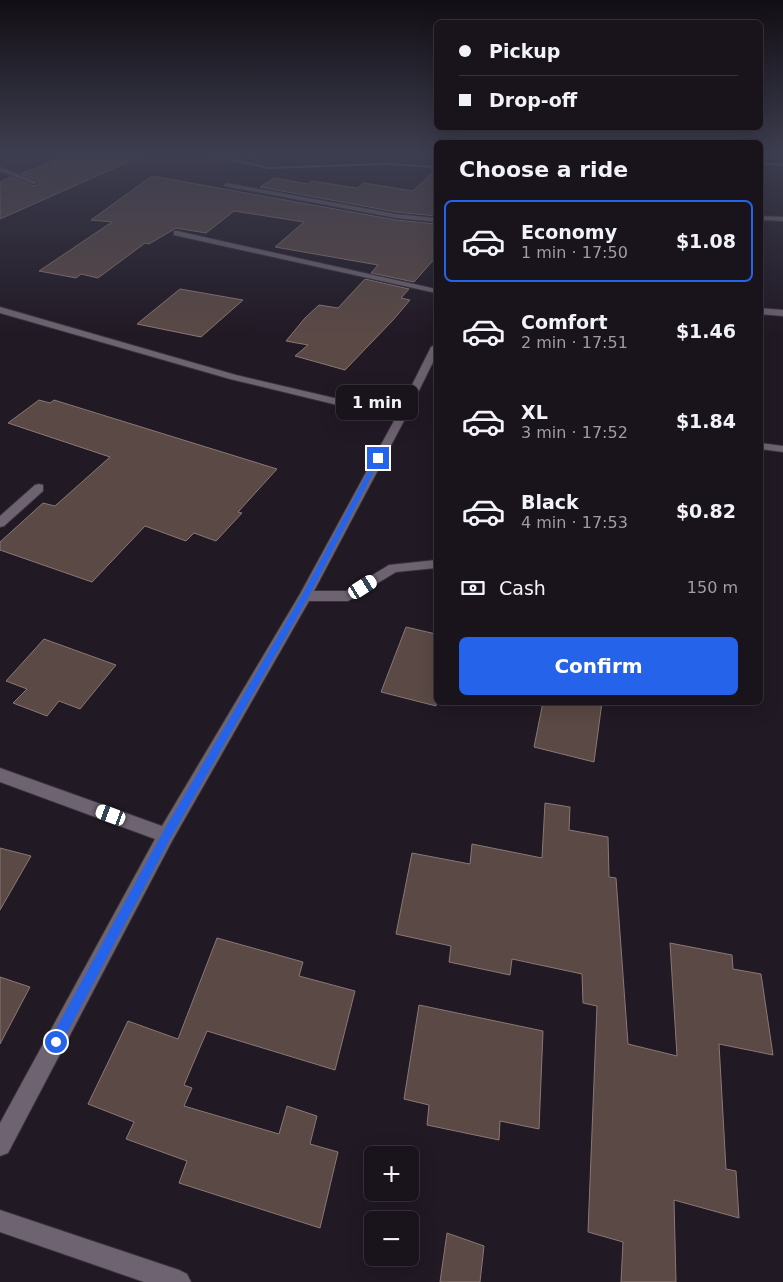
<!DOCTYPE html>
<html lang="en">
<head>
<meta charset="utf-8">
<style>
  :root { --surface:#19131b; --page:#262028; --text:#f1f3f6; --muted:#9f9ea3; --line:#37323a; --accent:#2563eb }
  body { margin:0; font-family:"DejaVu Sans",sans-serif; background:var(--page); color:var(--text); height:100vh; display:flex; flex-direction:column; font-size:19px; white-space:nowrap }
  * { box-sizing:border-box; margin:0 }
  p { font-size:16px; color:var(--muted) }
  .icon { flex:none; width:28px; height:28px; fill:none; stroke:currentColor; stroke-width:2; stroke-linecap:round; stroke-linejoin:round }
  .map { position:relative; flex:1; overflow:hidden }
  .sheet { position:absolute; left:434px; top:140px; width:329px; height:565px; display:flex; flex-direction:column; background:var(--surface); border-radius:8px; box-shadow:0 5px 20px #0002,0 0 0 1px var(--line) }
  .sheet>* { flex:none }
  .guide { position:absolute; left:434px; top:20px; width:329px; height:110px; border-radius:8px; box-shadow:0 5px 20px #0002,0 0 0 1px var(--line); display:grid; align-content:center; height:110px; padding:0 25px; background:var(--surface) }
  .controls { position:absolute; left:364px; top:1146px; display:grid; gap:10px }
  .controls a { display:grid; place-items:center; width:55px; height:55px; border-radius:8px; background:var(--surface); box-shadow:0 5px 20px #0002,0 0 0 1px var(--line); font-size:25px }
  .end { position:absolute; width:22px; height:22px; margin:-11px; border:6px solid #2563eb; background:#fff; box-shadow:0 0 0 2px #fff }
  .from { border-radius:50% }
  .bubble { position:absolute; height:35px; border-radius:8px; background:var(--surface); box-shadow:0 5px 20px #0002,0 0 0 1px var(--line); font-size:16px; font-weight:800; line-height:35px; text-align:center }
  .car { position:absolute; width:15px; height:30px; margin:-15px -8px; border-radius:6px; box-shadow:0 0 4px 1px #0007; background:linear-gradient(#fff 24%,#345 0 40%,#fff 0 76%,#345 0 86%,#fff 0) }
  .guide b { display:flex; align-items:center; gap:18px; height:48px; font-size:19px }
  .guide b+b { border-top:1px solid var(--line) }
  .guide i { width:12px; height:12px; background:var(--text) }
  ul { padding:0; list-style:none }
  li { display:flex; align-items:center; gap:15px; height:82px; margin:0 10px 8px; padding:0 15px; border:2px solid transparent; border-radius:8px }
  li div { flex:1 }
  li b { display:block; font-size:19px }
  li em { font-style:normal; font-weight:800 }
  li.selected { border-color:var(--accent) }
  li>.icon { width:45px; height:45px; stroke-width:1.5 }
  h2 { padding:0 25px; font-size:22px; line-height:60px }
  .pay { display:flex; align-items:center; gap:12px; height:55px; padding:0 25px; font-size:19px }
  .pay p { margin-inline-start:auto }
  .primary-button { display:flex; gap:10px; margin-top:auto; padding:10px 25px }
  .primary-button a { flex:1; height:58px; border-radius:8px; background:var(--accent); color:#fff; font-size:20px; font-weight:800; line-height:58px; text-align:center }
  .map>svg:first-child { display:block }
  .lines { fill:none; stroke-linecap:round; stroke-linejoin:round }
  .stream { fill:#489598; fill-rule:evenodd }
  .building { fill:#5a4945; stroke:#8a7874 }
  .minor-casing { stroke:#38333b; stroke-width:2 }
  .minor { fill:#6d6371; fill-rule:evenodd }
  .route { fill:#2563eb }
</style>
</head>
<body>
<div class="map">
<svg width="783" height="1282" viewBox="0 0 783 1282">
  <rect width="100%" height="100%" fill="#211924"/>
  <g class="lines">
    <g class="stream">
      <polygon points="208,155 216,155 268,167 385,163 436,166 436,168 385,165 268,169"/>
      <polygon points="760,162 783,164 783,166 760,164"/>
    </g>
  </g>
  <g class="building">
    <polygon points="68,155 144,155 0,219 0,182 11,177 32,186 38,185 40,183 38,180 21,174"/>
    <polygon points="436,169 436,216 396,212 260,187 274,178 308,184 312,181 357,188 364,183 413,191"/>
    <polygon points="152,176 396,220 436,224 436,257 414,282 371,273 378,265 275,247 304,222 234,211 206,233 176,228 149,244 145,243 98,278 81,274 76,278 39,271 112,222 91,220"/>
    <polygon points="365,279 409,289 401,298 410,300 393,320 345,370 295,356 308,345 286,341 305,318 319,305 338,308"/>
    <polygon points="180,289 243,300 201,337 137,324"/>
    <polygon points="39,400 50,403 54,400 277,469 238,512 242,513 216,541 194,533 186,541 145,526 92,582 0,550 0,542 43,503 55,506 110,457 8,423"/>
    <polygon points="406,627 436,634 436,706 381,692"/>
    <polygon points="44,639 116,665 80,709 59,701 47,716 13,703 27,689 6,681"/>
    <polygon points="543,702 602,702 594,762 534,747"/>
    <polygon points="545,803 570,807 569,830 608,837 609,877 616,878 628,1044 677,1056 670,943 732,955 733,969 761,974 773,1055 719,1044 726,1169 736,1171 739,1218 674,1200 676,1282 621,1282 623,1242 588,1232 597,1006 583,1003 582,974 512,959 510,975 449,962 451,946 396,934 412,853 470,864 472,844 542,858"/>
    <polygon points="0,848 31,856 0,910"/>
    <polygon points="217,938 303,962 299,976 355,991 335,1070 207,1031 184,1085 192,1088 184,1106 279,1134 287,1106 317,1116 310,1144 338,1152 320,1228 179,1183 187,1161 126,1139 134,1122 88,1104 128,1021 178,1039"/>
    <polygon points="0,977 30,987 0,1044"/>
    <polygon points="419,1005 543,1031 539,1129 500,1121 499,1140 427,1125 429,1105 404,1099"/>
    <polygon points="447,1233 484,1246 480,1282 440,1282"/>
  </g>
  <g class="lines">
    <g class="minor-casing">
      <g id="minor">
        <polygon points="0,167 37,182 38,183 33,184 0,171"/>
        <polygon points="226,183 396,214 436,218 436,222 396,218 224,186"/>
        <polygon points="760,216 783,217 783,221 760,220"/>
        <polygon points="177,231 436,289 436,293 174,235 174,231"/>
        <polygon points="0,307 236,375 398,413 431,347 436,344 436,356 406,417 314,591 346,591 389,565 436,560 436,568 396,572 348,601 309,601 172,841 8,1153 0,1156 0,1123 155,839 0,782 0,768 162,826 300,594 395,419 230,379 0,313"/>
        <polygon points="760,308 783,310 783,316 760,314"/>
        <polygon points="760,443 783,446 783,452 760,449"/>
        <polygon points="39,484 43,485 43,491 4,526 0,527 0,516 35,485"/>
        <polygon points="0,1210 179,1270 187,1274 191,1282 144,1282 0,1232"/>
      </g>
    </g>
    <use href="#minor" class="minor"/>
  </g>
  <linearGradient id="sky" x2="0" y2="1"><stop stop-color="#120e14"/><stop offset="0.46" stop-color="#3d3e50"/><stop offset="1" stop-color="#3d3e50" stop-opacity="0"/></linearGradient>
  <rect width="783" height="335" fill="url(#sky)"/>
  <polygon class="route" points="376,457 381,458 309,596 170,839 60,1046 51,1046 51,1038 163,832 302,595"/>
</svg>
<div class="controls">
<a>+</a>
<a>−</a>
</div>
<i class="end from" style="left:56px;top:1042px"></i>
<i class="end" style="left:378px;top:458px"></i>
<div class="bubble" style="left:336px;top:385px;width:82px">1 min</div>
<i class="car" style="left:363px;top:587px;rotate:58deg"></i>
<i class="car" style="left:111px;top:815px;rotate:290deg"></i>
<div class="guide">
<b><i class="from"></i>Pickup</b>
<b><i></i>Drop-off</b>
</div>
<section class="sheet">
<h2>Choose a ride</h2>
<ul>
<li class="selected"><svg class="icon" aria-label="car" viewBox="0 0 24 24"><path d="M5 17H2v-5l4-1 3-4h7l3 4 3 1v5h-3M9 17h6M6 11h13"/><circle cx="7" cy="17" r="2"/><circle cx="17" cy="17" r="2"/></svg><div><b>Economy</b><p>1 min · 17:50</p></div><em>$1.08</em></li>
<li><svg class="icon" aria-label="car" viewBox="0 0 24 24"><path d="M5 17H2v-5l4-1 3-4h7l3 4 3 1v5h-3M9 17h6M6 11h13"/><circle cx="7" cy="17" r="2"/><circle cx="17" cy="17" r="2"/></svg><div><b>Comfort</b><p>2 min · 17:51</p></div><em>$1.46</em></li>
<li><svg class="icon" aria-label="car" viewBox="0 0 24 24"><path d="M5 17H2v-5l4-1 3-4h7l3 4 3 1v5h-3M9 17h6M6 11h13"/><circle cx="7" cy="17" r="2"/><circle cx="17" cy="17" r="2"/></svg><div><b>XL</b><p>3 min · 17:52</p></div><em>$1.84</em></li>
<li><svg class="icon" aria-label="car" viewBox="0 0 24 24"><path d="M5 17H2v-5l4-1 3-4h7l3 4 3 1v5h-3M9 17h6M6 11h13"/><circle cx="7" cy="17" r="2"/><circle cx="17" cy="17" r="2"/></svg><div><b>Black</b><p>4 min · 17:53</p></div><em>$0.82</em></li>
</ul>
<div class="pay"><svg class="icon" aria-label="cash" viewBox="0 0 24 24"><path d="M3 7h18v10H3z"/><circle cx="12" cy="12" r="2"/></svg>Cash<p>150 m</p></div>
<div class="primary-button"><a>Confirm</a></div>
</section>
</div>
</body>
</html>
